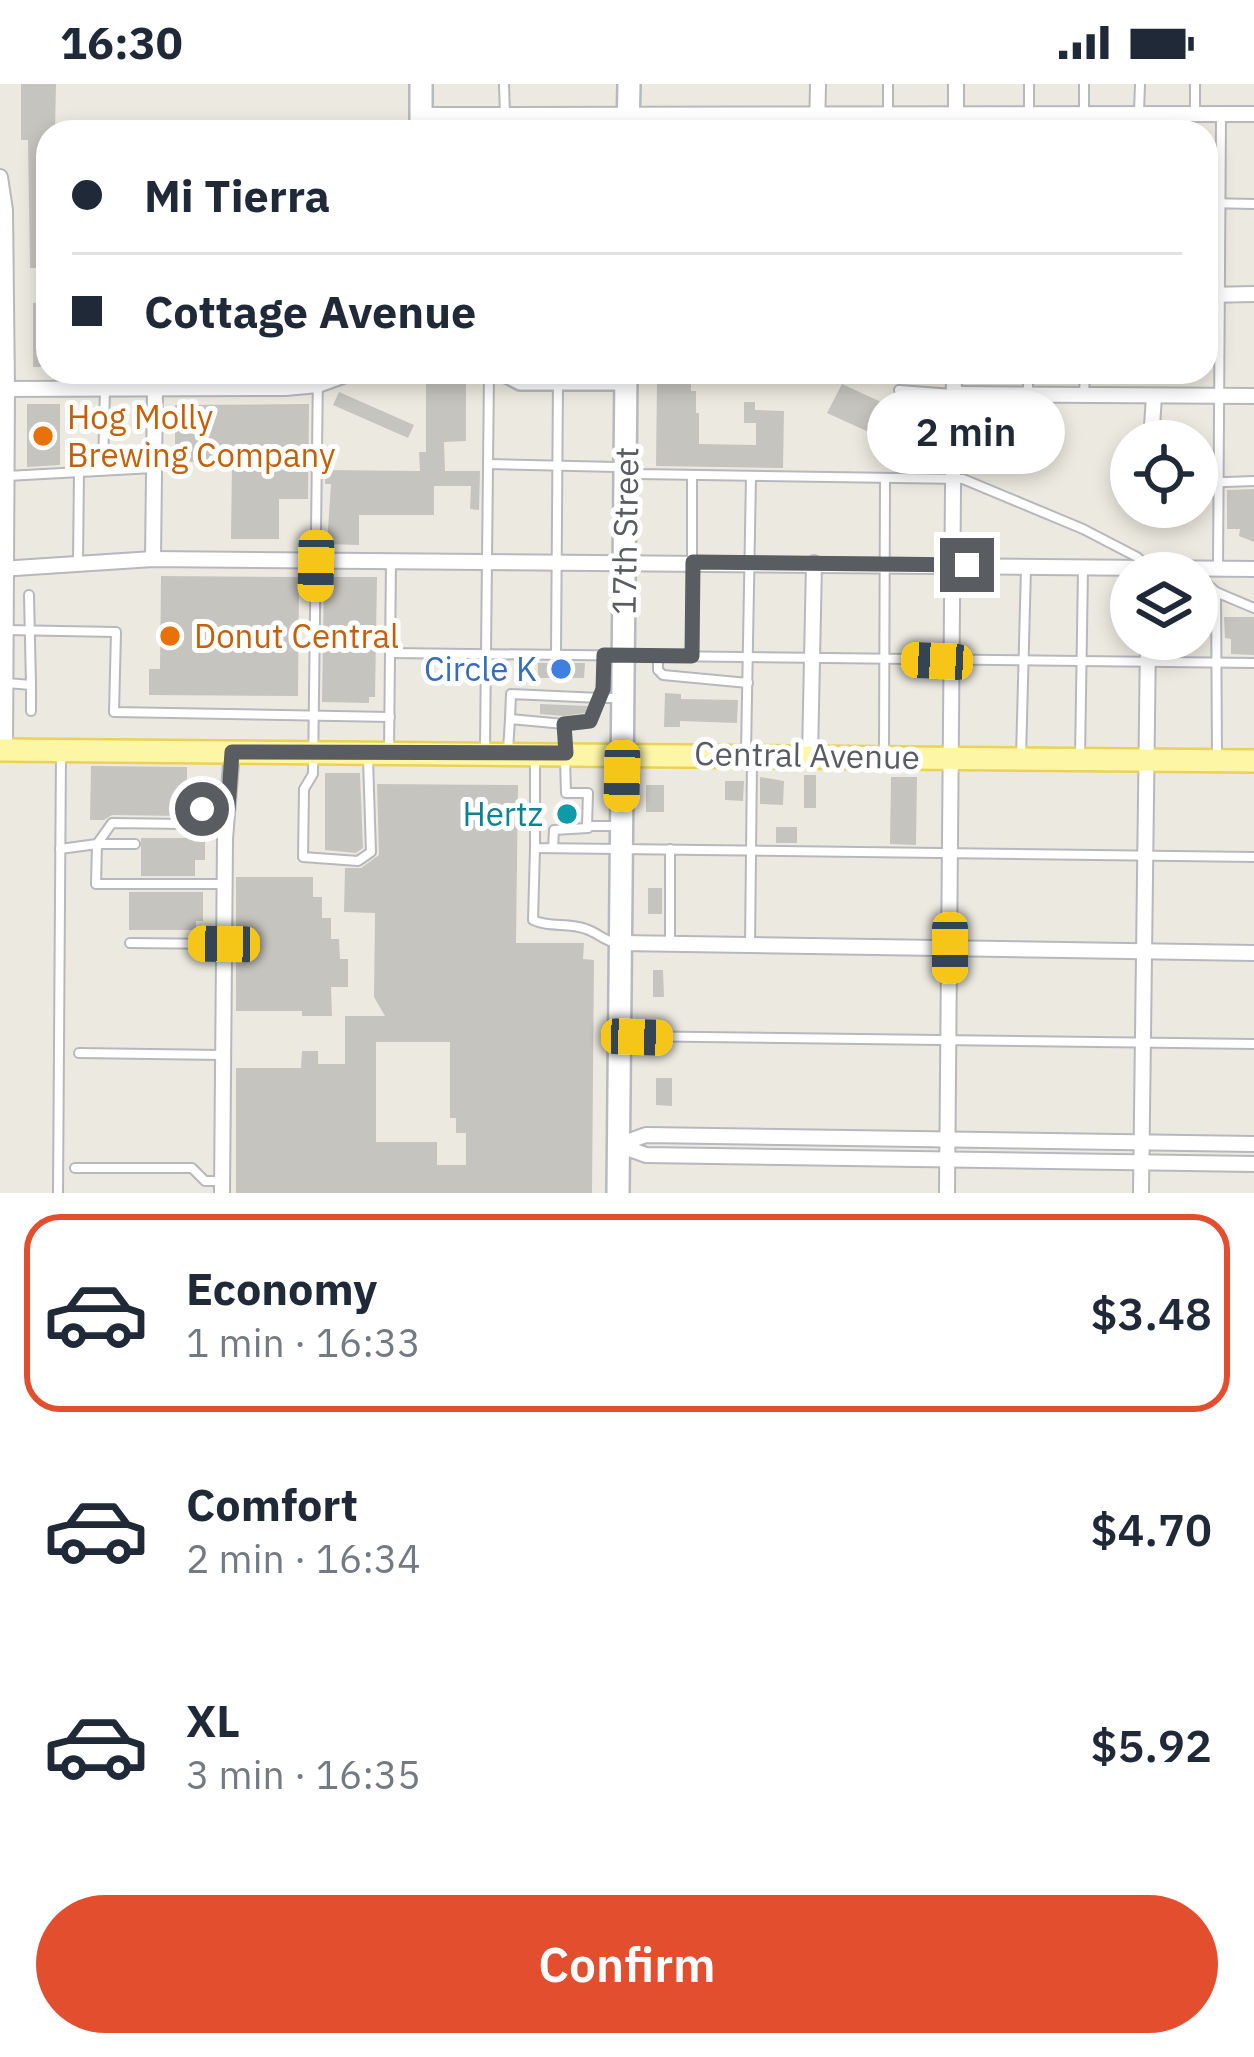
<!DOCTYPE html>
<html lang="en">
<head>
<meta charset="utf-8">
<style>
  :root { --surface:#fff; --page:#f6f6f7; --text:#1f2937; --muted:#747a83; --line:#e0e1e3; --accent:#e34e2f }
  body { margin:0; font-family:"IBM Plex Sans",sans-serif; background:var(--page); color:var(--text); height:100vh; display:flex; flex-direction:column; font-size:45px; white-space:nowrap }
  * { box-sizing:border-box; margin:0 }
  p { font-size:39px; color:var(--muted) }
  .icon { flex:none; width:66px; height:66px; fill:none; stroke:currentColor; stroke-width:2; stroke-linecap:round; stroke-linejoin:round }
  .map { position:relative; height:1109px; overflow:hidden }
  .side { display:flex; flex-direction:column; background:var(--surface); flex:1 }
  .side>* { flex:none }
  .guide { position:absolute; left:36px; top:36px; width:1182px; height:264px; border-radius:36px; box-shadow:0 6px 18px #0003; display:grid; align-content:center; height:264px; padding:0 36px; background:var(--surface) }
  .tools { position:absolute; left:1110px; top:336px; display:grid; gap:24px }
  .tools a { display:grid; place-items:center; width:108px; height:108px; border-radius:50%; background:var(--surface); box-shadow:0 6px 18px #0003; font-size:60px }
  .end { position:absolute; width:54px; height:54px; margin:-27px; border:15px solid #595c61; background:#fff; box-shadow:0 0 0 6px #fff }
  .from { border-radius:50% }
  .bubble { position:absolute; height:84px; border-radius:42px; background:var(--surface); box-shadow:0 6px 18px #0003; font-size:39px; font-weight:600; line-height:84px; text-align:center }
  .car { position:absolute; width:36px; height:72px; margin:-36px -18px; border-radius:15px; box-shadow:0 0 9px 3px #0007; background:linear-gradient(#f5c518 24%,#345 0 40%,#f5c518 0 76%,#345 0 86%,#f5c518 0) }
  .guide b { display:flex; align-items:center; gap:42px; height:114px; font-size:45px }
  .guide b+b { border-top:3px solid var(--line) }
  .guide i { width:30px; height:30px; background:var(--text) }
  ul { padding:21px 0 0; list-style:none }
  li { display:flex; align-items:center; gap:36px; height:198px; margin:0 24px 18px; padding:0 12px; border:6px solid transparent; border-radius:36px }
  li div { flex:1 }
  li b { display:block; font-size:45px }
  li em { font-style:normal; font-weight:600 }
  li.on { border-color:var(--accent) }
  li>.icon { width:108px; height:108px; stroke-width:1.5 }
  .cta { display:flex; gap:24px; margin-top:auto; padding:24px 36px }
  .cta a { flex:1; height:138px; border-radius:72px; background:var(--accent); color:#fff; font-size:48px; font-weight:600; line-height:138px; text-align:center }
  .status { display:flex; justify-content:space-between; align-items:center; height:84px; padding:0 60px; background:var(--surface); direction:ltr }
  .status svg { height:33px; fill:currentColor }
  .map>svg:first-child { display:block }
  .building { fill:#c6c4be; fill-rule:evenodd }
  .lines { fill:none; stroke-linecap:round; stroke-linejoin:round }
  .lane-casing { stroke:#b6b8bd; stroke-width:12 }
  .street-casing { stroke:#b6b8bd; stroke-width:18 }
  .secondary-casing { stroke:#b6b9bf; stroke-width:26 }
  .primary-casing { stroke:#ecd159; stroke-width:26 }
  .lane { stroke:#fff; stroke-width:8 }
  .street { stroke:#fff; stroke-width:14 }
  .secondary { stroke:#fff; stroke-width:21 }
  .primary { stroke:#fcf6a5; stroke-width:21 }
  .route { stroke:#595c61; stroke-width:15 }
  .food-dot { fill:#e8710a; stroke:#fff; stroke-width:4.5 }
  .shop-dot { fill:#3f7fe0; stroke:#fff; stroke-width:4.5 }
  .culture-dot { fill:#0f9aa8; stroke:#fff; stroke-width:4.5 }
  .labels { text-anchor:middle; stroke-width:10; stroke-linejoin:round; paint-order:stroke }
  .food-label { font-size:33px; fill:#c56008; stroke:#fff; text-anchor:start }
  .street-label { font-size:33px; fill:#595c61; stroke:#fff }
  .shop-label { font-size:33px; fill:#366cbe; stroke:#fff; text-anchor:end }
  .culture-label { font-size:33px; fill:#0d838f; stroke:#fff; text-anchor:end }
</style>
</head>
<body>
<div class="status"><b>16:30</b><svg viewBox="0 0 49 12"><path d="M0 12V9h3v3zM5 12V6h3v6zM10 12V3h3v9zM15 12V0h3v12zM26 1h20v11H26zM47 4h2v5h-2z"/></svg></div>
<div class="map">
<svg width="1254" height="1109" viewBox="0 0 1254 1109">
  <rect width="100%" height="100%" fill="#eceae0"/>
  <g class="building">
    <polygon points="21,0 56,0 55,48 48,48 48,184 30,184 28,56 21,56"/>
    <rect x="33" y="219" width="15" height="64"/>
    <polygon points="641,288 691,288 691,307 696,307 696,329 699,329 699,360 756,361 756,339 744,339 744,318 755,318 755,326 784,327 783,384 656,382 657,297 641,297"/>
    <polygon points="426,299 466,299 466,357 444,358 445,387 480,387 479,426 470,425 471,402 434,402 434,431 359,431 359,461 327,460 331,400 325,400 325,386 420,387 419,368 426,368"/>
    <polygon points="842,300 929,340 919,371 827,329"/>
    <polygon points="339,308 414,341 408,354 333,321"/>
    <polygon points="27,320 60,320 60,381 27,383"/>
    <polygon points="309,320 308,415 279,415 279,455 231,455 232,377 175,378 175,321"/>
    <polygon points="1254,405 1254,458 1239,452 1240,445 1227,445 1227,406"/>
    <polygon points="161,492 299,493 298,612 149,611 149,585 160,585"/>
    <polygon points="324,493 377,493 375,613 369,613 369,619 322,618"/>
    <polygon points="1224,533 1254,533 1254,571 1231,570 1231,555 1225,554"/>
    <polygon points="538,579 585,579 584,594 538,594"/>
    <polygon points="665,609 681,610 681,615 738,616 737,639 680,637 680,643 664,643"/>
    <polygon points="540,620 588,622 585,629 564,632 540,630"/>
    <polygon points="91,682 187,683 187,727 182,732 112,731 104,736 90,736"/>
    <polygon points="325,689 360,689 363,764 356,769 325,766"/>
    <rect x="804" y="691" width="12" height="33"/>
    <polygon points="760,693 784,697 783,721 760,720"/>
    <polygon points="891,693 917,693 916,761 890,760"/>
    <polygon points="725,697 744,697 743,717 725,716"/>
    <path d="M377 700 518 701 516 859H584L583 875 594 876 592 1109H236V984H301L302 967H318V980H345V932H385L374 913 375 829 344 828 345 784H361L379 771ZM376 958H450V1034H456V1049H466V1081H437V1058H376Z"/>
    <rect x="646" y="701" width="18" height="27"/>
    <polygon points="555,722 579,723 579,736 554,737"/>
    <rect x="776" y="743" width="21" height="16"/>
    <polygon points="141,754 205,754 205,776 195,776 195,792 141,792"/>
    <polygon points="236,793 313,793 313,813 322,813 322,834 331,834 331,855 339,855 340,875 348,875 348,903 331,903 332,932 302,932 302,927 236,927"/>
    <rect x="648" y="804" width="14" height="26"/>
    <polygon points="129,808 203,808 203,837 196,837 196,846 129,846"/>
    <polygon points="653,886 663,886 664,913 653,913"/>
    <polygon points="656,994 672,994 672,1022 656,1021"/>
  </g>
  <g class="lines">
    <g class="lane-casing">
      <g id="lane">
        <polyline points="504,0 505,30"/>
        <polyline points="1084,0 1084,48"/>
        <polyline points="1139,28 1140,0"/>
        <polyline points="1195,28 1195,0"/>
        <polyline points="725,48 726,31"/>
        <polyline points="888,48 888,0"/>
        <polyline points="1029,48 1029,0"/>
        <polyline points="1206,119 1254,120"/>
        <polyline points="318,288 313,690 304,705 303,773 358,777 371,768 368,675"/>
        <polyline points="1028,288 1028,310"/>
        <polyline points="899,306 953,310"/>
        <polyline points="1084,310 1085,288"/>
        <polyline points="488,380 616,383 638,390 963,395 1083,445 1137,473 1148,483"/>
        <polyline points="103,384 105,305"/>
        <polyline points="7,392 153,384"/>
        <polyline points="1197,399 1254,397"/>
        <polyline points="78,478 79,386"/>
        <polyline points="1218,484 1221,32"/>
        <polyline points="1197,491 1216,508 1254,524"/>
        <polyline points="1216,508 1217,673"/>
        <polyline points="29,511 31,601"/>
        <polyline points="6,546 116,548 114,628 390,633"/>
        <polyline points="391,569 1254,579"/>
        <polyline points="556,570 558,296"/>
        <polyline points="658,572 658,586 663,591 748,599"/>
        <polyline points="692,572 692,391"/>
        <polyline points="7,599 31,601 31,627"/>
        <polyline points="510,635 511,610 601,614 604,571"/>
        <polyline points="564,640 590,637 601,614 620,614"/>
        <polyline points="485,664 489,288"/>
        <polyline points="389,666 391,477"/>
        <polyline points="508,666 510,635 564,640 566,709 588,709 587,742 620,742"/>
        <polyline points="746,669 751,392"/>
        <polyline points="884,669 885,395"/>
        <polyline points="1021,673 1026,484"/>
        <polyline points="1080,674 1083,485"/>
        <polyline points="535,675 535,764 1254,773"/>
        <polyline points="135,760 97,760 96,800 225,800"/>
        <path d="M535 764 533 836C549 844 569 838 586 845 598 849 603 856 616 859"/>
        <polyline points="553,764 554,746 588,744"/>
        <polyline points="60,765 97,760 112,739 185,740 202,725 228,725"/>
        <polyline points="670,765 670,859"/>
        <polyline points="130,859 223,860"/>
        <polyline points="750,861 752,678"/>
        <polyline points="620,952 1254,960"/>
        <polyline points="79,969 222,971"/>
        <polyline points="75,1084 192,1084 205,1097 221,1097"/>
        <polyline points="58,1109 61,668"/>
      </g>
    </g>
    <g class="street-casing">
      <g id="street">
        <polyline points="421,31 1254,30"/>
        <polyline points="817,48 818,0"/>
        <polyline points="956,48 956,0"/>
        <polyline points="0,93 5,126 7,305 5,666"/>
        <polyline points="1206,211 1254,210"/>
        <polyline points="0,305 285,304 318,301 354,288"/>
        <polyline points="954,310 1254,312"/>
        <polyline points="1151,357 1154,312"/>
        <polyline points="153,475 155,305"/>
        <polyline points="0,485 153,475 1254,485"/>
        <polyline points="810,671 814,479"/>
        <polyline points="620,859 1254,869"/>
        <polyline points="618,1061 646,1071 1254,1080"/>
        <polyline points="618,1061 646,1051 1254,1060"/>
        <polyline points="222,1109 225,755 232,667"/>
        <polyline points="947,1109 954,288"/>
        <polyline points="1141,1109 1148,555"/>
      </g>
    </g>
    <g class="secondary-casing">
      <g id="secondary">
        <polyline points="421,48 421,0"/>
        <polyline points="628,48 629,0"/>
        <polyline points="508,288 521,295 626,295"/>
        <polyline points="618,1109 626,288"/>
      </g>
    </g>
    <g class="primary-casing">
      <polyline id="primary" points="0,666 1254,677"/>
    </g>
    <use href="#lane" class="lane"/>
    <use href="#street" class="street"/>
    <use href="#secondary" class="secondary"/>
    <use href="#primary" class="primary"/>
  </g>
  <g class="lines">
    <polyline class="route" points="202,725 228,725 232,668 566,669 564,640 590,637 603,605 604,571 692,572 693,478 967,481"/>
  </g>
  <g class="food-dot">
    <circle cx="43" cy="352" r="12"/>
    <circle cx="170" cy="552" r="12"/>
  </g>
  <circle class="shop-dot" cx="561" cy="585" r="12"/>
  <circle class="culture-dot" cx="567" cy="730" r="12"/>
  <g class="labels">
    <g class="food-label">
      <text x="67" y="345">Hog Molly<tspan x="67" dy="38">Brewing Company</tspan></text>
      <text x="194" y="564">Donut Central</text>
    </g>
    <g class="street-label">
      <text transform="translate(625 447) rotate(-89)" y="12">17th Street</text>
      <text transform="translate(807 671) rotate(1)" y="12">Central Avenue</text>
    </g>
    <g class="shop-label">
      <text x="537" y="597">Circle K</text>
    </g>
    <g class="culture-label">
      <text x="543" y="742">Hertz</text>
    </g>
  </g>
</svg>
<div class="tools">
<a><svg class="icon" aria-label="locate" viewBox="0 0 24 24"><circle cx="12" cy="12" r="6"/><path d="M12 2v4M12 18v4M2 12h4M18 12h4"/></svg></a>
<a><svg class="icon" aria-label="layers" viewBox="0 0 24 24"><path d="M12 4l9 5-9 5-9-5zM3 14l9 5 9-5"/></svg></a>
</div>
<i class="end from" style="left:202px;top:725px"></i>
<i class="end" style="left:967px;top:481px"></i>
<div class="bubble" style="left:867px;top:306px;width:198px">2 min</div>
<i class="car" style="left:316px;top:482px;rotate:181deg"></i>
<i class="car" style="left:937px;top:577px;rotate:273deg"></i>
<i class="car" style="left:622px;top:692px;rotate:181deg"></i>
<i class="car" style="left:224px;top:860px;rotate:271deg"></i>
<i class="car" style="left:950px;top:864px;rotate:180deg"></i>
<i class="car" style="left:637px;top:953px;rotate:92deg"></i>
<div class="guide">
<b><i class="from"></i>Mi Tierra</b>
<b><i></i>Cottage Avenue</b>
</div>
</div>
<section class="side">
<ul>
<li class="on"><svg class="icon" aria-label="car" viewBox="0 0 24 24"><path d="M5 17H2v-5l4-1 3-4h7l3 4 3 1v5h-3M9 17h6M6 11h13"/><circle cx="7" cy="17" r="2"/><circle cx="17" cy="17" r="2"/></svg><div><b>Economy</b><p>1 min · 16:33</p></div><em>$3.48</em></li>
<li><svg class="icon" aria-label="car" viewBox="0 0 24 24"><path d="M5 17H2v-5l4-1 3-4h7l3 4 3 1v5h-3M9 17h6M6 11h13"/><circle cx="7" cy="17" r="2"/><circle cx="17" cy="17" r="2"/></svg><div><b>Comfort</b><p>2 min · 16:34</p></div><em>$4.70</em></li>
<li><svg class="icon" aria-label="car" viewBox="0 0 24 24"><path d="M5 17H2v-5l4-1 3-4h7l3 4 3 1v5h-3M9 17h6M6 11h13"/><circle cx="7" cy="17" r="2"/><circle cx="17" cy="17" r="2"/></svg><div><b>XL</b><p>3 min · 16:35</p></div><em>$5.92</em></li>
</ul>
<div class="cta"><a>Confirm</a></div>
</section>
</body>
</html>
